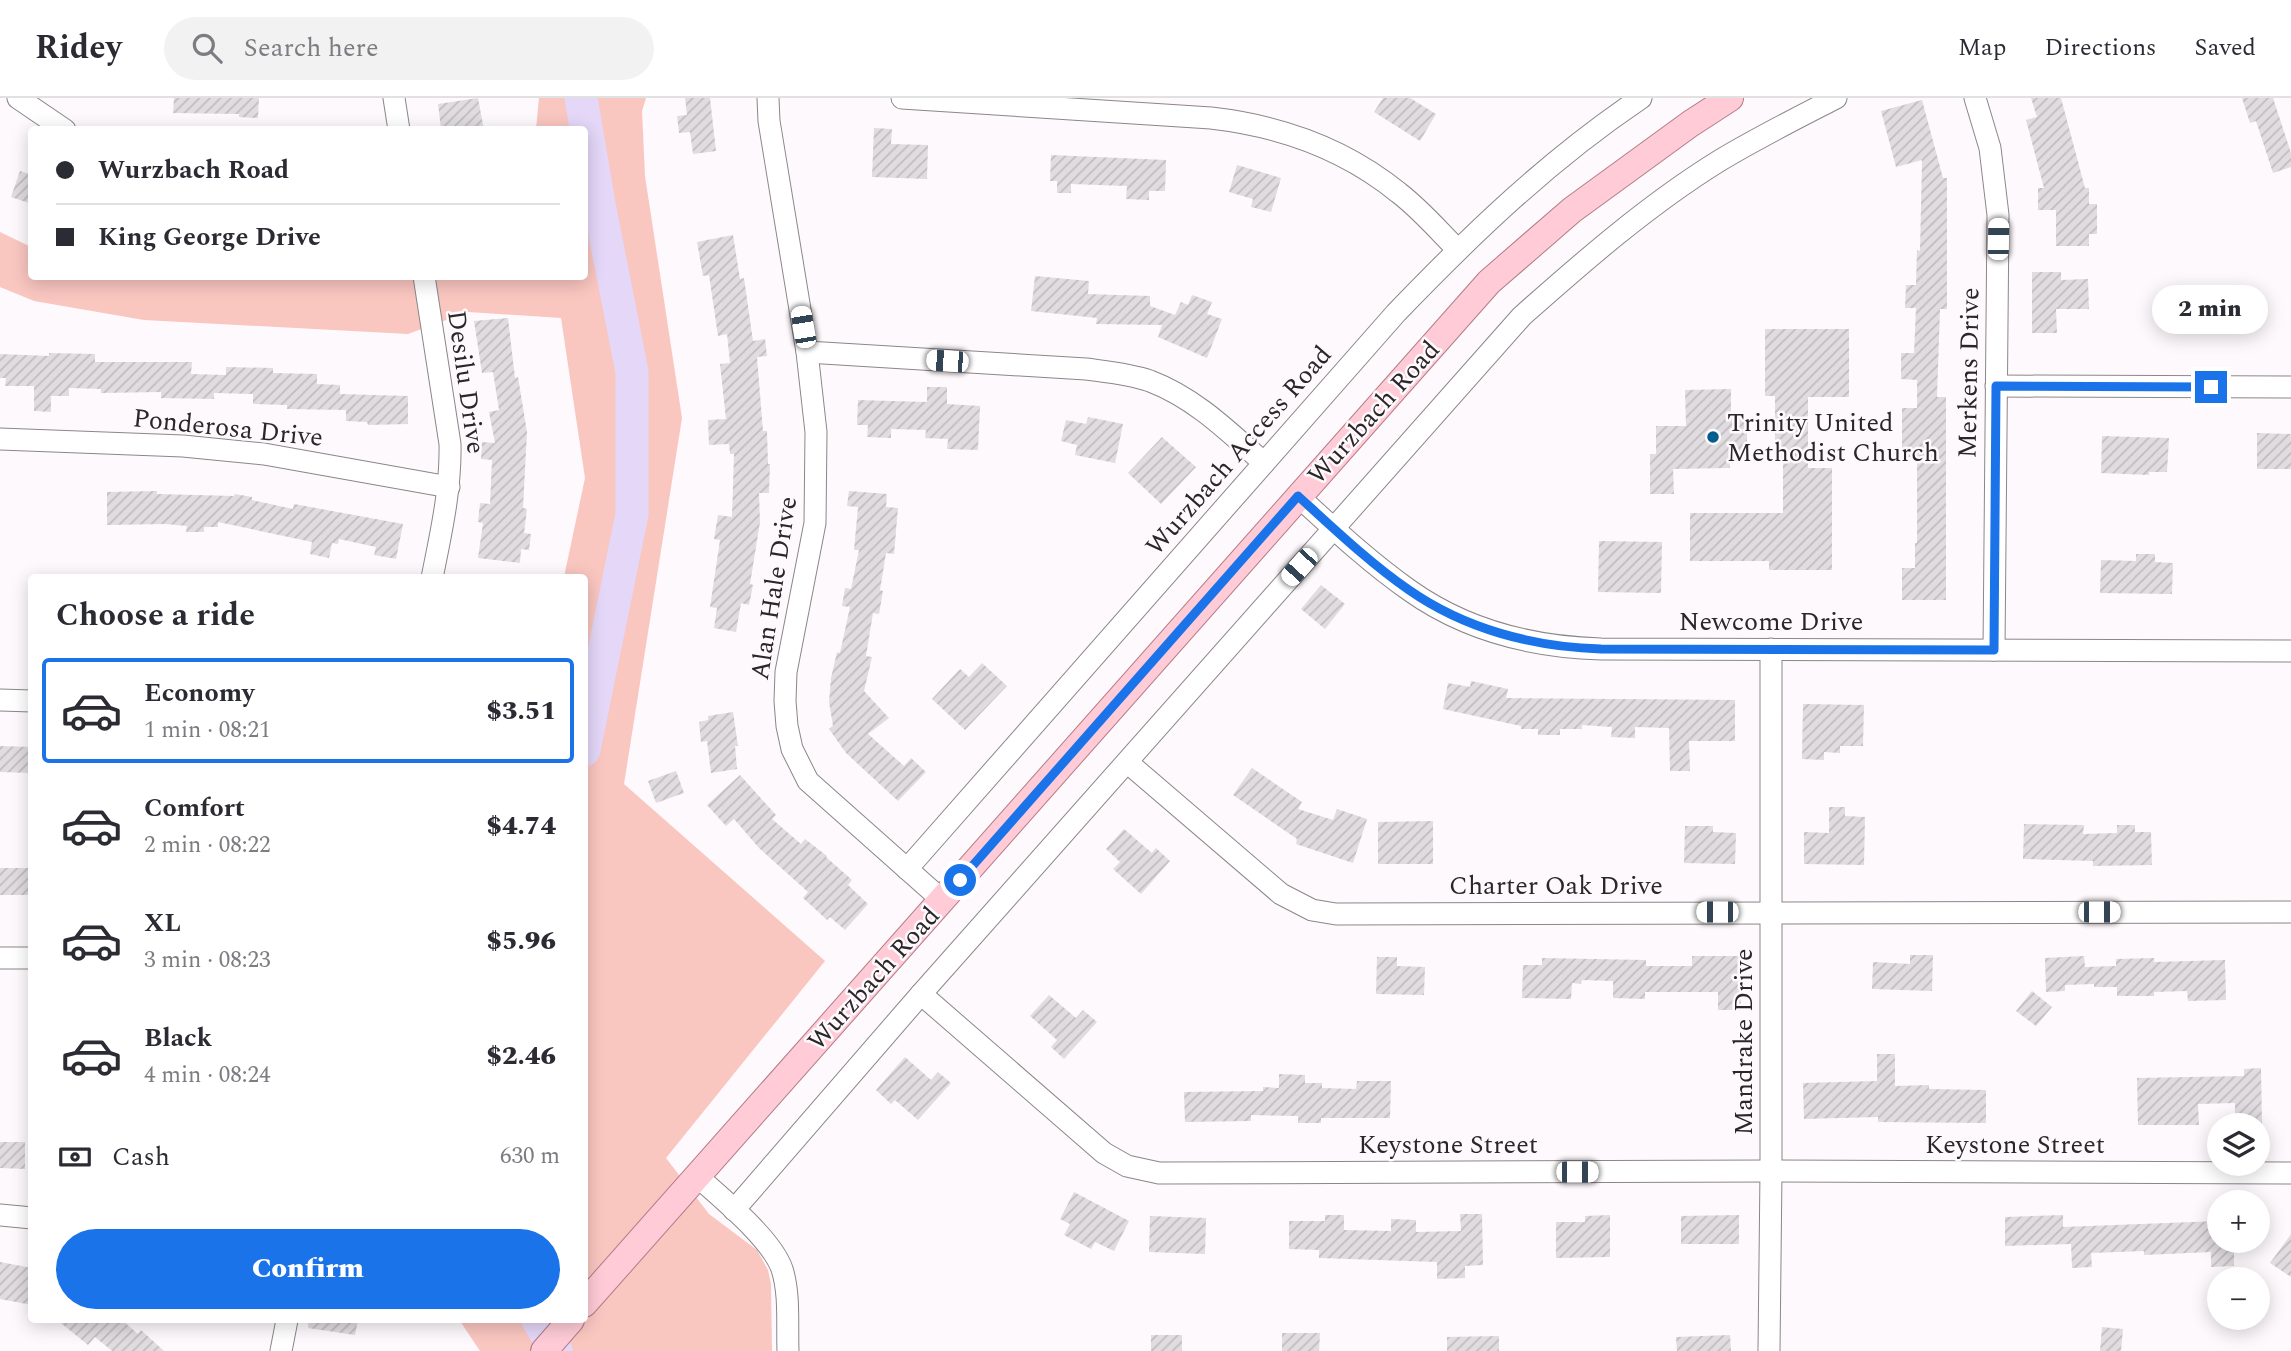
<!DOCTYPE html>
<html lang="en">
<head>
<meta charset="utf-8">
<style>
  :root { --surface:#fff; --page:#f2f2f3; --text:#2b2b33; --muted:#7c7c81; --line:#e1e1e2; --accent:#1a73e8 }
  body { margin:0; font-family:Spectral,serif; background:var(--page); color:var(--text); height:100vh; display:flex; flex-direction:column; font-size:26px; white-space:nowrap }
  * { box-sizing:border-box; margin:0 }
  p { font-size:23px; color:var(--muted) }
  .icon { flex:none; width:38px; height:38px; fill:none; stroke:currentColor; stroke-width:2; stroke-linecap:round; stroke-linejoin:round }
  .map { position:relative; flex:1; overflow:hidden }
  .drawer { position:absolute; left:28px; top:476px; width:560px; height:749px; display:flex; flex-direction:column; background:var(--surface); border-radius:7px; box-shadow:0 4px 18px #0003 }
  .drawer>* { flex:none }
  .guide { position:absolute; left:28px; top:28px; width:560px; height:154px; border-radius:7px; box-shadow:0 4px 18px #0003; display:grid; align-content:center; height:154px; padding:0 28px; background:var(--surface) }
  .tools { position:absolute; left:2207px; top:1015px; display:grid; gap:14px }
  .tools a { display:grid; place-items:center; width:63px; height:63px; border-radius:50%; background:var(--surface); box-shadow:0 4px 18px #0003; font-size:35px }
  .end { position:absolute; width:32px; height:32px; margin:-16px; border:9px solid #1a73e8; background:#fff; box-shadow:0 0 0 4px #fff }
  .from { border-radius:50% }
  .bubble { position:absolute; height:49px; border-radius:24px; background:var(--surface); box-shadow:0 4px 18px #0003; font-size:23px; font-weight:800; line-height:49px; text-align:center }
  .car { position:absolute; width:21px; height:42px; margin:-21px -10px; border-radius:9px; box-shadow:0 0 5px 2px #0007; background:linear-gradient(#fff 24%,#345 0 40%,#fff 0 76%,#345 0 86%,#fff 0) }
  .guide b { display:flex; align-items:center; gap:24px; height:66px; font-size:26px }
  .guide b+b { border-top:2px solid var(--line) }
  .guide i { width:18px; height:18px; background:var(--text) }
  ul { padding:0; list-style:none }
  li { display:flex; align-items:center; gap:21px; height:105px; margin:0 14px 10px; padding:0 14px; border:4px solid transparent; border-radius:7px }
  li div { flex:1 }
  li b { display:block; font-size:26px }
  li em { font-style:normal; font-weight:800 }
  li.on { border-color:var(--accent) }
  li>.icon { width:63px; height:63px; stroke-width:1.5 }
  h2 { padding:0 28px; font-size:32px; line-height:84px }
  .pay { display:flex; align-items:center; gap:18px; height:77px; padding:0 28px; font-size:26px }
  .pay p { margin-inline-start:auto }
  .action { display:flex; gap:14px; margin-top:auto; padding:14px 28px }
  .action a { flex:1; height:80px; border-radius:42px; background:var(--accent); color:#fff; font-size:28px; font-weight:800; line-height:80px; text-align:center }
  header { display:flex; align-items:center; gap:42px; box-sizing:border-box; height:98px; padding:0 35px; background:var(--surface); border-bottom:2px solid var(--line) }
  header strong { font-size:33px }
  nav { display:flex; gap:38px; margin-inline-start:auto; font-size:24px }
  .search { width:490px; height:63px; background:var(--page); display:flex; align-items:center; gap:18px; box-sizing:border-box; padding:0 24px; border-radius:38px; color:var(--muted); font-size:26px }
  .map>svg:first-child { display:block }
  .green { fill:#fac6c0 }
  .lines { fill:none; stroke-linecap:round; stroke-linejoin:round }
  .river { stroke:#e4d7f8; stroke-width:33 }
  .building { fill:url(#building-hatch) }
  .minor-casing { stroke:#8c8689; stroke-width:23 }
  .major-casing { stroke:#b37c88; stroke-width:28 }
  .minor { stroke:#fff; stroke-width:21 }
  .major { stroke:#fecbd6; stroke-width:26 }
  .route { stroke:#1a73e8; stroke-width:9 }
  .poi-dot { fill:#015e8f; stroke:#fef9fc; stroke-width:2.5 }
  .labels { text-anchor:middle; stroke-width:5; stroke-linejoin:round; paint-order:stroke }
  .street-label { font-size:26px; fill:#292728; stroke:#fef9fc }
  .poi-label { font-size:26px; fill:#292728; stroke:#fef9fc; text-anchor:start }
</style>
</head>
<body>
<header>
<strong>Ridey</strong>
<div class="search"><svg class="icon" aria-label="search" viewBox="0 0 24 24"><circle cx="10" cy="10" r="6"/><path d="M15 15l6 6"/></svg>Search here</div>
<nav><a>Map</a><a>Directions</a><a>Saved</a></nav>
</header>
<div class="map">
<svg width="2291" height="1253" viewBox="0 0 2291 1253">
  <defs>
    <pattern id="building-hatch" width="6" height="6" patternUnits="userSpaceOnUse" patternTransform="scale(1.75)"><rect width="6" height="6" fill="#e0dce0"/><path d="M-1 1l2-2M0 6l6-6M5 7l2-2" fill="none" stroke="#c0bdc0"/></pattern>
  </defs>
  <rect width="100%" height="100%" fill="#fef9fc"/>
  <polygon class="green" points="539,0 646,0 642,13 645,78 682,320 624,686 825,863 666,1060 709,1116 757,1152 768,1172 771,1186 772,1253 480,1253 460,1223 584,1222 584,480 564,479 585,380 561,220 468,214 408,236 144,222 34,203 0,189 0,134 31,149 32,178 584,178 584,32 536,31"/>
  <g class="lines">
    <g class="river">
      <polyline points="581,0 599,106 632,274 632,416 584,652"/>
      <polyline points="538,1222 556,1253"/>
    </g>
  </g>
  <g class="building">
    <polygon points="174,0 259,0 258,20 239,19 239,16 173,15"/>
    <polygon points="478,0 484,32 453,32 453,29 441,31 438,6"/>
    <polygon points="685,0 710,0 716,53 693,56 690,34 679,35 677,18 687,17"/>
    <polygon points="1383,0 1410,0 1436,16 1420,43 1374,14"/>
    <polygon points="2031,0 2061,0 2085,90 2089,90 2089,106 2097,106 2097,136 2089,136 2089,148 2056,148 2056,112 2038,112 2038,90 2044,90 2026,22 2037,19"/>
    <polygon points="2242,0 2273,0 2291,55 2291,69 2273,75 2256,23 2250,25"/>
    <polygon points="1922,2 1943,80 1947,80 1947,211 1940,211 1937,299 1946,299 1946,502 1902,502 1902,470 1915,470 1915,445 1917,445 1917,359 1902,359 1902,310 1917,310 1917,282 1901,281 1901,255 1914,255 1916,210 1905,210 1906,187 1916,187 1917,152 1920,153 1922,62 1896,69 1881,13"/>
    <polygon points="874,30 892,31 891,46 928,47 927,81 872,79"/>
    <polygon points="1051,57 1166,62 1165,93 1149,93 1149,102 1126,101 1127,88 1071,86 1071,95 1057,95 1057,83 1050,83"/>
    <polygon points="1237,67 1281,80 1271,114 1251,109 1253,101 1229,94"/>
    <polygon points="20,73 32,77 32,106 11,99"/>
    <polygon points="733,137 740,181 744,180 753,243 765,241 767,258 757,259 763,333 767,333 768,366 770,366 769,395 759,395 760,424 750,486 753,487 749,507 741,505 736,534 714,530 717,510 710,509 720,442 714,441 718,417 732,419 734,356 730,356 729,346 709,347 708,322 726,321 720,266 730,265 727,236 718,238 709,177 703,178 697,144"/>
    <polygon points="2032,174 2061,174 2061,182 2088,181 2089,211 2056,211 2057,235 2032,235"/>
    <polygon points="1035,178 1089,183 1088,196 1150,198 1150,208 1175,217 1181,204 1188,207 1192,197 1212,204 1207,216 1222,221 1207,260 1158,239 1162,227 1096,226 1097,220 1031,213"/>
    <polygon points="508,220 515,280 518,279 527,334 523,410 527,411 524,435 531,436 529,452 521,451 520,465 478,460 483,425 478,424 480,405 490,406 492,362 481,361 482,344 495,345 489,314 499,312 493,274 482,275 474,223"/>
    <polygon points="1765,231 1849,231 1849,299 1808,299 1808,370 1832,370 1832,472 1769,472 1769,463 1690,463 1690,415 1783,415 1783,364 1775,364 1775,298 1765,298"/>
    <polygon points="49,255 95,256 95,264 192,264 191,276 226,277 226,269 273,270 273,275 317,276 317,286 340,287 340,296 408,298 408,326 368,327 367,324 346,323 346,312 287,311 287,307 253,306 253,296 214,295 214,301 161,300 161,294 101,295 101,291 69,290 69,298 51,298 51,314 34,313 34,288 5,288 6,280 0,280 0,256 49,258"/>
    <polygon points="927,289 947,289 947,306 980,308 978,352 947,351 948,341 925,340 926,332 891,331 891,340 867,339 868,327 857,327 858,302 927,304"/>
    <polygon points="1731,291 1731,320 1747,320 1747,358 1730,359 1730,370 1673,371 1674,396 1650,396 1650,356 1656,356 1656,328 1686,328 1685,292"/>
    <polygon points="1088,319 1123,326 1115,365 1075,357 1077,347 1061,343 1066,322 1086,326"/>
    <polygon points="2257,335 2291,336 2291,371 2257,371"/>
    <polygon points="2102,338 2169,340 2167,374 2149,374 2149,377 2101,375"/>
    <polygon points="1162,339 1196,369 1161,406 1128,375"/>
    <polygon points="157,393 157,396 234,398 235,396 252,399 252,402 293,411 294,406 403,426 396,461 374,457 376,449 339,441 338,446 332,445 329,460 310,456 312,444 218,424 218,429 204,429 204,434 186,434 187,428 166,426 107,427 107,394"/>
    <polygon points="849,393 887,396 886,409 898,410 894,456 886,455 880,492 883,493 879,516 873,515 866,558 872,559 864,593 889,620 868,636 904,668 911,660 926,674 898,703 846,655 829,631 833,628 829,604 831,580 837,554 840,555 850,509 842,508 845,490 851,491 859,452 854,452 858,409 847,408"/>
    <polygon points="1599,443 1662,444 1661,495 1598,494"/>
    <polygon points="2136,456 2155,456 2155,464 2173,465 2172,496 2100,495 2101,462 2136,463"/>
    <polygon points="1321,487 1345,506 1325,531 1301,511"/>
    <polygon points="982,565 1007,588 965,632 932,601 960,571 969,579"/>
    <polygon points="1471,583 1508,591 1506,600 1735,602 1735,643 1689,643 1690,673 1670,673 1669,630 1635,629 1635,640 1611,639 1612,629 1582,627 1582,631 1560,631 1560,637 1538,637 1538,631 1521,631 1521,628 1443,611 1448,585 1470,589"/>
    <polygon points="1803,606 1864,607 1863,648 1840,648 1840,655 1824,654 1824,662 1802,661"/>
    <polygon points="733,614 738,648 735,648 737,671 711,675 707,643 701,644 699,624 708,622 708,618"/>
    <polygon points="0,648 32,649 32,675 0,674"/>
    <polygon points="1252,670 1302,704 1298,711 1333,722 1337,711 1367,721 1353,765 1296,746 1297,741 1233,697"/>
    <polygon points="676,673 684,695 656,705 648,683"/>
    <polygon points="740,677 776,717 772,721 801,746 805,741 827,758 826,759 852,782 848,787 868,806 845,832 830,819 827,822 803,800 808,794 759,750 734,721 726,728 707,707"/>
    <polygon points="1829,709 1845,709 1845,718 1865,719 1864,767 1804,766 1804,734 1829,735"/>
    <polygon points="1433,723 1433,766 1378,766 1378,724"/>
    <polygon points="2024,726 2084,727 2083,736 2117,735 2117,727 2135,727 2135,734 2151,734 2152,767 2093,768 2093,763 2023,761"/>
    <polygon points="1685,728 1713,728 1713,734 1736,735 1735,766 1684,765"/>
    <polygon points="1124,731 1152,755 1156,750 1170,763 1141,796 1113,771 1120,764 1106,751"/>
    <polygon points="0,770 29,770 28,797 0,797"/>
    <polygon points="1910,857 1933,857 1932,893 1872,891 1873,864 1910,866"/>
    <polygon points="1692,858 1741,858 1741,912 1718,912 1718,894 1645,894 1645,901 1613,900 1613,883 1582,882 1581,886 1572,885 1571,901 1522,900 1523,867 1542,867 1542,860 1646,862 1646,868 1692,868"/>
    <polygon points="2084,858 2085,869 2116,868 2116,861 2154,860 2154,864 2225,862 2226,902 2188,903 2187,893 2154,894 2154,898 2117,898 2117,889 2094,889 2094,886 2065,887 2065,893 2046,894 2045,860"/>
    <polygon points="1377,859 1397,859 1397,868 1425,869 1424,897 1376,896"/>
    <polygon points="2032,893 2052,909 2036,928 2016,913"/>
    <polygon points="1049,897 1076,920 1083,912 1097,924 1064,961 1051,949 1057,942 1030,918"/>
    <polygon points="1877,956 1895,956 1895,988 1929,987 1929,991 1986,992 1986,1025 1878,1024 1878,1019 1804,1021 1803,985 1877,983"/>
    <polygon points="905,959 931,982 938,974 951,985 918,1022 895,1002 891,1006 876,992"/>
    <polygon points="2261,970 2262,1026 2235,1026 2235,1005 2198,1006 2199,1027 2138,1027 2137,980 2244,978 2244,971"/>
    <polygon points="1279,976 1305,977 1305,985 1322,985 1322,990 1356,991 1357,983 1391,983 1390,1020 1321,1020 1321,1025 1298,1025 1298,1018 1251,1017 1251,1023 1185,1024 1184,994 1263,993 1263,989 1279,990"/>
    <polygon points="0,1044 25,1044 25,1071 0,1070"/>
    <polygon points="1074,1094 1129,1123 1114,1153 1095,1144 1091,1151 1064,1137 1070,1126 1060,1121"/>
    <polygon points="1460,1116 1482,1116 1483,1167 1465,1168 1465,1180 1437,1181 1437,1164 1319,1160 1319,1152 1289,1151 1289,1123 1325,1123 1325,1117 1344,1117 1344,1132 1391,1133 1391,1121 1416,1122 1416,1134 1461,1133"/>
    <polygon points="1610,1117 1610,1159 1556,1160 1556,1124 1585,1124 1585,1118"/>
    <polygon points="1739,1117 1739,1146 1681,1146 1681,1118"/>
    <polygon points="2063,1117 2063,1129 2219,1123 2219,1143 2234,1143 2234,1168 2211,1169 2211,1154 2144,1157 2144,1153 2091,1155 2092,1169 2072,1170 2071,1146 2005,1148 2005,1119"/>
    <polygon points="1150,1118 1206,1120 1205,1156 1149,1154"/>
    <polygon points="2291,1136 2291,1179 2270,1165"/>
    <polygon points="0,1164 32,1170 32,1207 0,1201"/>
    <polygon points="57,1222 122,1222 138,1236 141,1232 164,1253 112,1253 95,1239 88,1247"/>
    <polygon points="309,1222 358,1222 355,1237 308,1230"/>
    <polygon points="2102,1229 2123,1231 2121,1253 2100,1253"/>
    <polygon points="1282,1235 1320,1235 1319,1253 1282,1253"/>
    <rect x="1151" y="1237" width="31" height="16"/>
    <polygon points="1730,1237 1731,1253 1677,1253 1676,1239"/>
    <polygon points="1499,1238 1499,1253 1447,1253 1447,1239"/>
  </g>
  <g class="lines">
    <g class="minor-casing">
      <g id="minor">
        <polyline points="18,0 65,32"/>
        <polyline points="394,0 399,32"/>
        <polyline points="768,0 769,23 807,254 816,334 815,425 786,574 785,603 787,628 792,651 808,683 942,802"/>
        <path d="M902 0 1211 20C1281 28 1344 50 1399 95 1420 111 1438 132 1457 151"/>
        <polyline points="1975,0 1990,50 1998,117 1994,552"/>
        <path d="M424 178 450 346C451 391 441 435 432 480"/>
        <path d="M807 254 1086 271C1108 274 1130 276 1150 283 1195 300 1229 334 1264 365"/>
        <polyline points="1996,288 2291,289"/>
        <polyline points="0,341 183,348 264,356 449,389"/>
        <path d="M1298 398C1333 430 1369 464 1409 492 1465 532 1533 549 1601 551L2291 553"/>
        <polyline points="0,602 32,603"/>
        <polyline points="1127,664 1281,796 1312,812 1336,816 2291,814"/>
        <path d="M907 771 1396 215C1473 135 1549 62 1641 0"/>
        <polyline points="0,860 32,860"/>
        <polyline points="921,896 1104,1055 1127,1068 1159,1075 1771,1073 2291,1075"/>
        <path d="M697 1078C722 1101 771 1140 782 1171 790 1196 787 1226 788 1253"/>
        <path d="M734 1112 921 896 1522 218C1584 163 1648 107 1719 63 1757 40 1797 20 1836 0"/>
        <polyline points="0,1117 32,1120"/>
        <polyline points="281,1253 287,1222"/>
        <polyline points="1769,1253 1771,1073 1771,551"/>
      </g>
    </g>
    <g class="major-casing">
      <g id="major">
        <polyline points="584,1206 1489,184 1572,112 1690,26 1730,0"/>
        <polyline points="544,1253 571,1222"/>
      </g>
    </g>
    <use href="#minor" class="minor"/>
    <use href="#major" class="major"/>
  </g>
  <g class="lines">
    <path class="route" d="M960 782 1298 398C1332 429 1371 466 1409 492 1465 531 1533 549 1601 551L1994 552 1996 288 2211 289"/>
  </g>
  <circle class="poi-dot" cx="1713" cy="339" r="7"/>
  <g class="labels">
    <g class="street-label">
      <text transform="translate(1968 275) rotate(-89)" y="9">Merkens Drive</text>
      <text transform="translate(467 284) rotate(82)" y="9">Desilu Drive</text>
      <text transform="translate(1373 314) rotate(-48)" y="9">Wurzbach Road</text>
      <text transform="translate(228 329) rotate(6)" y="9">Ponderosa Drive</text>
      <text transform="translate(1238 352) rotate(-49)" y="9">Wurzbach Access Road</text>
      <text transform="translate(773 490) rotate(-81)" y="9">Alan Hale Drive</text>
      <text x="1771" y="532">Newcome Drive</text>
      <text x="1556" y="796">Charter Oak Drive</text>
      <text transform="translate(873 880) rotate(-48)" y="9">Wurzbach Road</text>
      <text transform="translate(1743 944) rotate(-90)" y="9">Mandrake Drive</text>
      <text x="1448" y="1055">Keystone Street</text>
      <text x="2015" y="1055">Keystone Street</text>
    </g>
    <g class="poi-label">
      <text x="1727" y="333">Trinity United<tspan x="1727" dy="30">Methodist Church</tspan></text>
    </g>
  </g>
</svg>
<div class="tools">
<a><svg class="icon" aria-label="layers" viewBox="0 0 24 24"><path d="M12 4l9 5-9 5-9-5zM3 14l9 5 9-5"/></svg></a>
<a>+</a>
<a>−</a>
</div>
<i class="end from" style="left:960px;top:782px"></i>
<i class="end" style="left:2211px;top:289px"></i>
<div class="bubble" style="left:2152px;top:187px;width:116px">2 min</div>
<i class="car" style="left:1998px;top:141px;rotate:1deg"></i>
<i class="car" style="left:803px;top:229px;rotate:350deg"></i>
<i class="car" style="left:947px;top:263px;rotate:274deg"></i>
<i class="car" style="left:1299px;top:469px;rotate:222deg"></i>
<i class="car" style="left:1717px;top:814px;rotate:270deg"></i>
<i class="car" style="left:2099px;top:814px;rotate:90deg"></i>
<i class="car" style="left:1577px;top:1074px;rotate:90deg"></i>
<div class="guide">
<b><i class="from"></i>Wurzbach Road</b>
<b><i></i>King George Drive</b>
</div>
<section class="drawer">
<h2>Choose a ride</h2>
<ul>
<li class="on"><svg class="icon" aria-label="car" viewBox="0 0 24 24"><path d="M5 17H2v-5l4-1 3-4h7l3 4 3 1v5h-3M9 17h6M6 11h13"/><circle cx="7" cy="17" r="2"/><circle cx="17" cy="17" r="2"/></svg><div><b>Economy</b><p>1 min · 08:21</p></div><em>$3.51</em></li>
<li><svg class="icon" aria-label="car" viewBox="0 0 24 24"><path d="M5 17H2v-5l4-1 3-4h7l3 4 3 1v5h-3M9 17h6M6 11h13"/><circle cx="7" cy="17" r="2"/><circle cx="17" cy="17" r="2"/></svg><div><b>Comfort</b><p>2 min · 08:22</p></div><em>$4.74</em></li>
<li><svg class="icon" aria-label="car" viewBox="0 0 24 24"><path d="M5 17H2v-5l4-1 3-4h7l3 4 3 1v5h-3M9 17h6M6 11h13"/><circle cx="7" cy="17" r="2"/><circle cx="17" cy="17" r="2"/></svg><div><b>XL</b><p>3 min · 08:23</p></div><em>$5.96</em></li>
<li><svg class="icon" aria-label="car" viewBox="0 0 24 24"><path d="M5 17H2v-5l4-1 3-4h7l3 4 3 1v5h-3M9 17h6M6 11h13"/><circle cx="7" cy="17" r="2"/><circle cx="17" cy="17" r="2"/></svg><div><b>Black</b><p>4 min · 08:24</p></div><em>$2.46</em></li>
</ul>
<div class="pay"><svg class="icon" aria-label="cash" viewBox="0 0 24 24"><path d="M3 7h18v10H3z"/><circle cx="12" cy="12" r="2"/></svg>Cash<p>630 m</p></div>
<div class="action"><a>Confirm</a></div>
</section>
</div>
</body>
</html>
